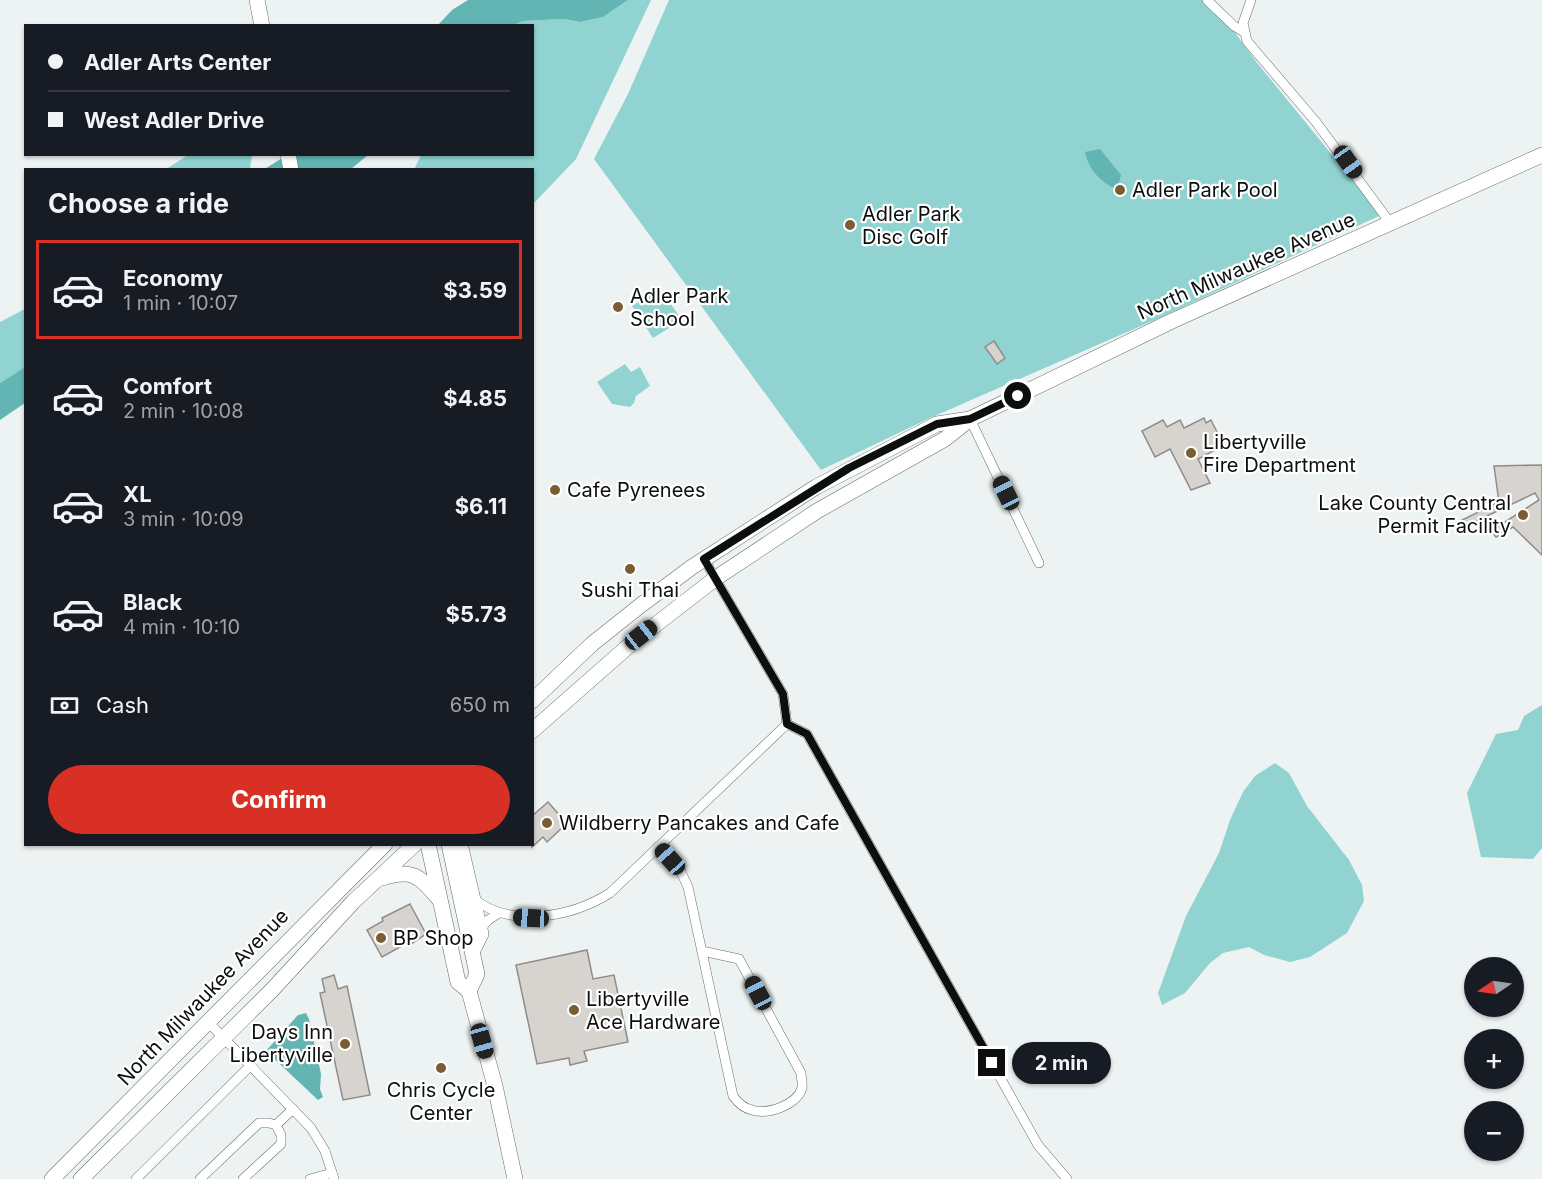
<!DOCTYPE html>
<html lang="en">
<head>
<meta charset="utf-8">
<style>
  :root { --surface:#171b24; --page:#242831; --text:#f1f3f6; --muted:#9ea1a6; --line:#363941; --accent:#d93025 }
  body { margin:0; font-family:Inter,sans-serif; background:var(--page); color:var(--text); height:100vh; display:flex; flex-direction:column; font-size:22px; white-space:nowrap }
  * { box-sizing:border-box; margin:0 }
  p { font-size:20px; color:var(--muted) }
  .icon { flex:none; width:33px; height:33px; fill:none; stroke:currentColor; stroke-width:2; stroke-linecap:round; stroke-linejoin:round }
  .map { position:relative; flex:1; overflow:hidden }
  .details { position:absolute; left:24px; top:168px; width:510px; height:678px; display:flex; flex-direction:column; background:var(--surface); border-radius:0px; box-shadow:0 2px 4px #0004 }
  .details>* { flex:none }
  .guide { position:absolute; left:24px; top:24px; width:510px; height:132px; border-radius:0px; box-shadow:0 2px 4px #0004; display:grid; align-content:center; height:132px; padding:0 24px; background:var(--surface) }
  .needle { width:39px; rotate:257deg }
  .fabs { position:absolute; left:1464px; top:957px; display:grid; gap:12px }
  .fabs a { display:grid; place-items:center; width:60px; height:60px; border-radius:50%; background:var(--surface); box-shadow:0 2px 4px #0004; font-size:30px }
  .end { position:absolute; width:27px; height:27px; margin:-14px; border:8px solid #0d0f0f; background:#fff; box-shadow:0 0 0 3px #fff }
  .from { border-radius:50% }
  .bubble { position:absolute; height:42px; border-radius:21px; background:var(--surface); box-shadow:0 2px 4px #0004; font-size:20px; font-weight:700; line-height:42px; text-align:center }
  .car { position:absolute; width:18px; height:36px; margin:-18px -9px; border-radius:8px; box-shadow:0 0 4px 2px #0007; background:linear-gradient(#222 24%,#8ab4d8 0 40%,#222 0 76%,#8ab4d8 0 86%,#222 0) }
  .guide b { display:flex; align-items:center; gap:21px; height:57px; font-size:22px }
  .guide b+b { border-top:2px solid var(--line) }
  .guide i { width:15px; height:15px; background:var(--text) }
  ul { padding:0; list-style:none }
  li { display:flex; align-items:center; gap:18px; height:99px; margin:0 12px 9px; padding:0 12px; border:3px solid transparent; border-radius:0px }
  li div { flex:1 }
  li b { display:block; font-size:22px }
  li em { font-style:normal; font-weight:700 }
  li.current { border-color:var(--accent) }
  li>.icon { width:54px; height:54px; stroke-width:1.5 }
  h2 { padding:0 24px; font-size:27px; line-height:72px }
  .pay { display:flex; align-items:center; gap:15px; height:66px; padding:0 24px; font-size:22px }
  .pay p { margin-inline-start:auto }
  .cta { display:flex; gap:12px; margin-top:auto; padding:12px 24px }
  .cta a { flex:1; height:69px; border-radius:36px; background:var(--accent); color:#fff; font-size:24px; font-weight:700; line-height:69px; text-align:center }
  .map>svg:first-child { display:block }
  .green { fill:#90d3d1 }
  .water { fill:#63b5b3 }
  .building { fill:#d7d4d0; stroke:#8f8c89; stroke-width:1.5 }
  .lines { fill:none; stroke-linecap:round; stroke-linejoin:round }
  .street-casing { stroke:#676c6c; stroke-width:10 }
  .primary-casing { stroke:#676c6c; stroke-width:16 }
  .street { stroke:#fff; stroke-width:9 }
  .primary { stroke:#fff; stroke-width:15 }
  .route { stroke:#0d0f0f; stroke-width:8 }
  .poi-dot { fill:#7c5c32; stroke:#fff; stroke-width:2 }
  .labels { text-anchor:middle; stroke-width:4.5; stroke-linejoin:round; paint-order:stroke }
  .poi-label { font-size:20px; fill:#0d0f0f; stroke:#fff; text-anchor:start }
  .street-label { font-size:20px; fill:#0d0f0f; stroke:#fff }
</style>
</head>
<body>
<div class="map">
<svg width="1542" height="1179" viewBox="0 0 1542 1179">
  <rect width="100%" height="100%" fill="#edf3f2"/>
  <g class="green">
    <polygon points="628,0 651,0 576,159 536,201 533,204 532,170 414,170 421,155 532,154 532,26 510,25 523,21 564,19 580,22 603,17"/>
    <polygon points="669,0 1206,0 1231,27 1258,64 1381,215 1157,319 930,418 821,470 594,159 628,94"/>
    <polygon points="190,154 252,154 252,155 250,169 166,169"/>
    <polygon points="660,289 682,320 653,338 632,306"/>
    <polygon points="25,309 25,367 0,383 0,322"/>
    <polygon points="625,364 631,372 640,367 650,386 636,396 634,403 630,407 612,404 597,382"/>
    <polygon points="1542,705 1542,848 1533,859 1481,857 1467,793 1496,734 1518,730 1524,716"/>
    <polygon points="1275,763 1289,773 1307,806 1349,860 1362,885 1364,901 1347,933 1310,957 1290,962 1264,955 1249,947 1223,953 1210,963 1185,993 1162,1005 1158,993 1186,916 1219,853 1230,820 1243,792 1255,776"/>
  </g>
  <g class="water">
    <polygon points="468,0 628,0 603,17 580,22 564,19 523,21 510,26 438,25 452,10"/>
    <path d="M1100 149 1121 175 1117 190C1100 181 1089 171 1085 152Z"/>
    <polygon points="287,155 368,155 351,169 263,170"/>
    <polygon points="25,367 25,403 0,420 0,383"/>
    <polygon points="306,1013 309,1019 321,1074 320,1089 323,1097 318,1100 266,1051 298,1015"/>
  </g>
  <g class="building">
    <polygon points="994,341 1005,358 997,364 985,347"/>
    <polygon points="1204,418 1206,423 1211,420 1221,440 1216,442 1219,448 1198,459 1210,483 1191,490 1170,449 1155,457 1142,431 1163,420 1167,427 1180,420 1184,428"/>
    <polygon points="1542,465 1542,555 1513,527 1496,537 1491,531 1539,500 1535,493 1466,526 1462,520 1499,502 1494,466"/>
    <polygon points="548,802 562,818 559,821 564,826 547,842 543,837 532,847 532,816"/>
    <polygon points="410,904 426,934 408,946 407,943 382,957 367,930 383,921 382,918"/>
    <polygon points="587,950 593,979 614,975 628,1042 584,1051 587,1061 570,1065 569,1058 537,1064 516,965"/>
    <polygon points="334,975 338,989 347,986 370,1095 343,1100 320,993 325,992 322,979"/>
  </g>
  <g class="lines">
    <g class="street-casing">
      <g id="street">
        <polyline points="1207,0 1234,26 1244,32"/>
        <polyline points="1251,0 1243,23 1247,41 1316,122 1391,224"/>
        <polyline points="970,419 1039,563"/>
        <polyline points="704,559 783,694 787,724 807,734 1038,1145 1067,1179"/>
        <path d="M658 847 681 872 688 887 733 1096C738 1103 743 1108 752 1110 768 1115 797 1105 802 1088 803 1084 801 1077 801 1073L739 959 702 951"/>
        <path d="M473 898C510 929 572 917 610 893L787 724"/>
        <polyline points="480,930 488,920 499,913"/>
        <polyline points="209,1023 311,1128 325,1151 334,1179"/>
        <polyline points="276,1125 293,1109"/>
        <polyline points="136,1179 251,1065"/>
        <polyline points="200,1179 259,1123 269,1123 276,1125 281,1135 281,1144 243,1179"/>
        <polyline points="310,1179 332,1173"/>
      </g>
    </g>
    <g class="primary-casing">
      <g id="primary">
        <polyline points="257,0 262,26"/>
        <polyline points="288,154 291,170"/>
        <polyline points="532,701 592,644 641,605 692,567 816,487 937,424 970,419"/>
        <polyline points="532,731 632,643 716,578 817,511 945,439 970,419 1172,321 1542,155"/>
        <polyline points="428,844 458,982 469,991 495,1086 515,1179"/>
        <polyline points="449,844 477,974 469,991"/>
        <polyline points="460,844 481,934 473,950"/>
        <path d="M382 878C413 868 419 876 439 899"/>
        <polyline points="52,1179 385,844"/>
        <polyline points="81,1179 272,990 353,902 415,844"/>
      </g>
    </g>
    <use href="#street" class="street"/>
    <use href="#primary" class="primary"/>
  </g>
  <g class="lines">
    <polyline class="route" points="992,1063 807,734 787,724 783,694 704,559 849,468 937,424 970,419 1018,396"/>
  </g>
  <g class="poi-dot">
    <circle cx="1120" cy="190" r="6"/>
    <circle cx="850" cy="225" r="6"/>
    <circle cx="618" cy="307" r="6"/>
    <circle cx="1191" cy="453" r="6"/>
    <circle cx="555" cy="490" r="6"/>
    <circle cx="1523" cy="515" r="6"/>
    <circle cx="630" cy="569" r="6"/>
    <circle cx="547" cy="823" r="6"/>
    <circle cx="381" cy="938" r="6"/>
    <circle cx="574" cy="1010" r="6"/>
    <circle cx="345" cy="1044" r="6"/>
    <circle cx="441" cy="1068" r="6"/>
  </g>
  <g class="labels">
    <g class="poi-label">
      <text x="1132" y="197">Adler Park Pool</text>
      <text x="862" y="221">Adler Park<tspan x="862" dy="23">Disc Golf</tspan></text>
      <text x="630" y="303">Adler Park<tspan x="630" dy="23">School</tspan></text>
      <text x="1203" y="449">Libertyville<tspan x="1203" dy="23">Fire Department</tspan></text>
      <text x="567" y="497">Cafe Pyrenees</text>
      <text x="1511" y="510" text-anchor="end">Lake County Central<tspan x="1511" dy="23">Permit Facility</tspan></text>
      <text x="630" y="597" text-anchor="middle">Sushi Thai</text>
      <text x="559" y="830">Wildberry Pancakes and Cafe</text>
      <text x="393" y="945">BP Shop</text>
      <text x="586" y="1006">Libertyville<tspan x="586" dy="23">Ace Hardware</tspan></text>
      <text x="333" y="1039" text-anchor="end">Days Inn<tspan x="333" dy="23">Libertyville</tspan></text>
      <text x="441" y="1097" text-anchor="middle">Chris Cycle<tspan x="441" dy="23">Center</tspan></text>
    </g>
    <g class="street-label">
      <text transform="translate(1246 266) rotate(-24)" y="7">North Milwaukee Avenue</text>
      <text transform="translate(203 997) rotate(-46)" y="7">North Milwaukee Avenue</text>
    </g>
  </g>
</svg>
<div class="fabs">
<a><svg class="needle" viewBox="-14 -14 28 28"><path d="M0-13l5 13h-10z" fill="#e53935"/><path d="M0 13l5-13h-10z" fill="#9ea1a6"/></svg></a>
<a>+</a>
<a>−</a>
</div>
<i class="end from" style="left:1018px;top:396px"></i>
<i class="end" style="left:992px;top:1063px"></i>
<div class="bubble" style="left:1012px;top:1042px;width:99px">2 min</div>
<i class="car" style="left:1348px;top:162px;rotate:145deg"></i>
<i class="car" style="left:1006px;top:493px;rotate:334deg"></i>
<i class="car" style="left:641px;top:635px;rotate:52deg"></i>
<i class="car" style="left:670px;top:859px;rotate:318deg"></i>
<i class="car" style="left:531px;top:918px;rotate:273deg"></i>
<i class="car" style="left:758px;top:993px;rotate:332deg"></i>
<i class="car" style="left:482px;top:1041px;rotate:164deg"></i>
<div class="guide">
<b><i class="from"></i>Adler Arts Center</b>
<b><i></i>West Adler Drive</b>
</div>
<section class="details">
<h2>Choose a ride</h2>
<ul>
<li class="current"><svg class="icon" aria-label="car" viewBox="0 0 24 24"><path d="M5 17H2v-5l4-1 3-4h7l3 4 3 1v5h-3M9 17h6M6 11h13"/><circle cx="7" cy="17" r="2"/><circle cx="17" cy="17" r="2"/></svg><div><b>Economy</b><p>1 min · 10:07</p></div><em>$3.59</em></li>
<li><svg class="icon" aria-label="car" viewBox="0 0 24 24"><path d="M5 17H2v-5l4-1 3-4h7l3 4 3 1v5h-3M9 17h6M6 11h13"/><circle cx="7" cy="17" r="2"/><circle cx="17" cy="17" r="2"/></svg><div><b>Comfort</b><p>2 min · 10:08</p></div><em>$4.85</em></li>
<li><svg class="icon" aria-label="car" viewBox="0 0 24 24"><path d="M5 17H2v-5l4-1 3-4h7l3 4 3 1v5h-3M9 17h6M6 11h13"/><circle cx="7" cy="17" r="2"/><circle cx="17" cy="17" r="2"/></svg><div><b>XL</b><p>3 min · 10:09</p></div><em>$6.11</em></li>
<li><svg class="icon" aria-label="car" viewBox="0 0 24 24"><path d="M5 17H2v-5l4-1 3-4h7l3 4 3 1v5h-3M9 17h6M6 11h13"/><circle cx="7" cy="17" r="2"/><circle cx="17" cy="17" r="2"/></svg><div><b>Black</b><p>4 min · 10:10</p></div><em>$5.73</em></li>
</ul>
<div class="pay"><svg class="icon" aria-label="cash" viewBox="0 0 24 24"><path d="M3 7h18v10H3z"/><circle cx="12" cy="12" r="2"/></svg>Cash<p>650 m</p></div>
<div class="cta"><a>Confirm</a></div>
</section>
</div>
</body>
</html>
